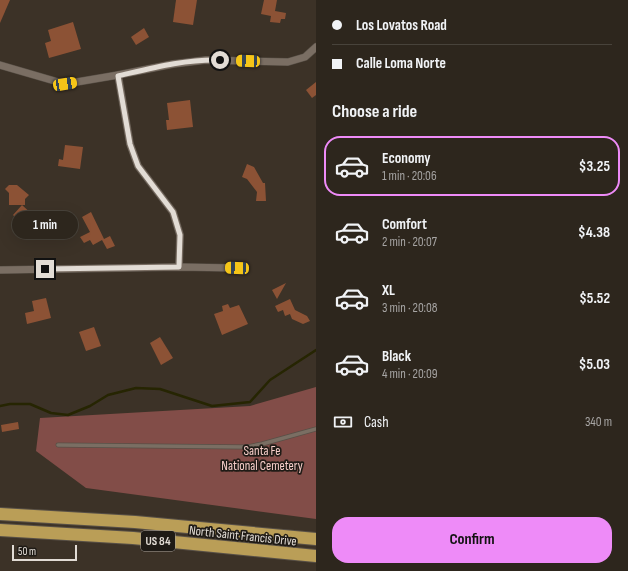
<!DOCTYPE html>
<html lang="en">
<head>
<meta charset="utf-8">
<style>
  :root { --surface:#2d261d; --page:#352e26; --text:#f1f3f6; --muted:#a7a5a4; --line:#48433b; --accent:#ee8bf8 }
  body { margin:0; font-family:"Sofia Sans Condensed",sans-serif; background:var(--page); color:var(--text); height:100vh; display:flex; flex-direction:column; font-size:15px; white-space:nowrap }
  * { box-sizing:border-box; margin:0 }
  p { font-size:13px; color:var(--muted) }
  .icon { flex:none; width:22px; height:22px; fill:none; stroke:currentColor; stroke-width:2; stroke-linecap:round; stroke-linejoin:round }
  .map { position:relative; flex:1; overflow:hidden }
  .panel { display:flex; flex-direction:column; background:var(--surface); width:312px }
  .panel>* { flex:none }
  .top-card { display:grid; align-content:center; height:88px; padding:0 16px; background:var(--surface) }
  .scale { position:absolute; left:12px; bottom:10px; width:65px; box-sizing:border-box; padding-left:4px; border:2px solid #e2dcd5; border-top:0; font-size:11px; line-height:14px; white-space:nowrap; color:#e2dcd5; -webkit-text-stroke:3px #1f1b16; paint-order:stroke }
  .end { position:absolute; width:18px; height:18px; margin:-9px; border:5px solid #e2dcd5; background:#111; box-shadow:0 0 0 2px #111 }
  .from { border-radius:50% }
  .bubble { position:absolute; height:28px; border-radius:14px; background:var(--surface); box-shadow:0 4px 16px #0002,0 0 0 1px var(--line); font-size:13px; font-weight:700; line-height:28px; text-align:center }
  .car { position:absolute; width:12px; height:24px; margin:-12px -6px; border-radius:5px; box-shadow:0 0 3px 1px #0007; background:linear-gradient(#f5c518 24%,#345 0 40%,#f5c518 0 76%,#345 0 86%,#f5c518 0) }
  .top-card b { display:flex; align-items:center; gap:14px; height:38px; font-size:15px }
  .top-card b+b { border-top:1px solid var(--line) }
  .top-card i { width:10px; height:10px; background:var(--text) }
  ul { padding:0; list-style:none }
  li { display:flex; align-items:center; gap:12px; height:60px; margin:0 8px 6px; padding:0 8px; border:2px solid transparent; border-radius:16px }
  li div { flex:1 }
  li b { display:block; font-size:15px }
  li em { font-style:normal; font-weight:700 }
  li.selected { border-color:var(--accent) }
  li>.icon { width:36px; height:36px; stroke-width:1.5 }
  h2 { padding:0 16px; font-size:18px; line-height:48px }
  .pay { display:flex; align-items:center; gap:10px; height:44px; padding:0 16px; font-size:15px }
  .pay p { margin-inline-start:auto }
  .cta { display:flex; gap:8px; margin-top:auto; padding:8px 16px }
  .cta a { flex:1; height:46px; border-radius:16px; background:var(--accent); color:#111; font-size:16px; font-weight:700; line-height:46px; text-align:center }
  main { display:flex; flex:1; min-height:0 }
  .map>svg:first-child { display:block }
  .green { fill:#824d48 }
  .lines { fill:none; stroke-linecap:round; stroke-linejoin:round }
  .stream { stroke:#262502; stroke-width:2.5 }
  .building { fill:#8c5235 }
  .lane-casing { stroke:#585047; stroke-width:5 }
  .street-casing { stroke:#585047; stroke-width:8 }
  .highway-casing { stroke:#585047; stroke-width:14 }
  .lane { stroke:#7a6e63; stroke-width:3.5 }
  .street { stroke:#7a6e63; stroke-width:7 }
  .highway { stroke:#ba9e57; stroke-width:12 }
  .route { stroke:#e2dcd5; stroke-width:5 }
  .labels { text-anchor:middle; stroke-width:3.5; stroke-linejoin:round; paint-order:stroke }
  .shield { fill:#1f1b16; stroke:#a8a29c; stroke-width:1 }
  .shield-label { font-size:12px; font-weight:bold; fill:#e2dcd5 }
  .park-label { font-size:13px; fill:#f8cfca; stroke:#1f1b16 }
  .street-label { font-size:13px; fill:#e2dcd5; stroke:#1f1b16 }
</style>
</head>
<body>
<main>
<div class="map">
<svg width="316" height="571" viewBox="0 0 316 571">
  <rect width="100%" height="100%" fill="#3c3227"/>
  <polygon class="green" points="316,387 316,519 86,488 36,451 40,418 250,406"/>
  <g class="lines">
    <polyline class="stream" points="0,406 10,404 30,404 51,413 68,415 90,406 108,395 136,388 160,389 212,406 250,402 270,380 316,350"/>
  </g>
  <g class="building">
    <polygon points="0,0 10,0 0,23"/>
    <polygon points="176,0 197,0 193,25 173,22"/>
    <polygon points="264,0 277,0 275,11 286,13 285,19 281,19 280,23 270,22 271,16 261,14"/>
    <polygon points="73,22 81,49 49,58 45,43 51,41 48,30"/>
    <polygon points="144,28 149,37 136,45 131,37"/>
    <polygon points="316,82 316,95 312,98 306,90"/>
    <polygon points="190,100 193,127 167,130 166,120 169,120 167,103"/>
    <polygon points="65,145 83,147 80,169 58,166 59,159 63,160"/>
    <polygon points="247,164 254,167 263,183 265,183 266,201 256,201 257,192 247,179 242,177"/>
    <polygon points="9,185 17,185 29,195 25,199 25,205 9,205 9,193 5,189"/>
    <polygon points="22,205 34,216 34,229 28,229 24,225 19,225 19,221 13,215"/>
    <polygon points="91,212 104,239 110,236 115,246 107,249 102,240 93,245 90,240 84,243 80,237 90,232 82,217"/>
    <polygon points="286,283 277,299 272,290"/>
    <polygon points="46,298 51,318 27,324 25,313 34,311 32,301"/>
    <polygon points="290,299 295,310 307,316 310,321 303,324 292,319 290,314 285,316 283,310 278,312 275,306"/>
    <polygon points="228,304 230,308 239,305 248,324 222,335 214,314 223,311 222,306"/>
    <polygon points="94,327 101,346 86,351 79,332"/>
    <polygon points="160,337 173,358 161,365 150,343"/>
    <polygon points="18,422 19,429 2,432 1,425"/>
  </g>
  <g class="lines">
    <g class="lane-casing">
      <polyline id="lane" points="58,445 247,447 262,444 316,429"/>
    </g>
    <g class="street-casing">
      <g id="street">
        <polyline points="0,65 65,84 118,75 173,64 206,60 288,62 305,57 316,47"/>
        <polyline points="118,75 130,144 138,166 173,212 180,235 179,267"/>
        <polyline points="0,270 179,267 237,268"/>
      </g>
    </g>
    <g class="highway-casing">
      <g id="highway">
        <polyline points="0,514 135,522 316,539"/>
        <polyline points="0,530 133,538 316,556"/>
      </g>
    </g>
    <use href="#lane" class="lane"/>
    <use href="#street" class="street"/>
    <use href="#highway" class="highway"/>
  </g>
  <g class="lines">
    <path class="route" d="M45 269 179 267 180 235 173 212 138 166 130 144 118 76C152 68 185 59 220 60"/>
  </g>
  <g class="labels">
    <rect class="shield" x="141" y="531" width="34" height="20" rx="3"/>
    <g class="shield-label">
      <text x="158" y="545">US 84</text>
    </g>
    <g class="park-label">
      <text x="262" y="455">Santa Fe<tspan x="262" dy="15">National Cemetery</tspan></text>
    </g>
    <g class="street-label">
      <text transform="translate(243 535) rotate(6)" y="5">North Saint Francis Drive</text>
    </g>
  </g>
</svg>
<div class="scale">50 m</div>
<i class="end from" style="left:220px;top:60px"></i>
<i class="end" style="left:45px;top:269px"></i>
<div class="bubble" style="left:12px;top:211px;width:66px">1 min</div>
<i class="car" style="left:248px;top:61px;rotate:272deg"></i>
<i class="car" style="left:65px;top:84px;rotate:81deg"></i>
<i class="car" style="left:237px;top:268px;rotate:272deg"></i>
</div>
<section class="panel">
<div class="top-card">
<b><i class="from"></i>Los Lovatos Road</b>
<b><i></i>Calle Loma Norte</b>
</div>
<h2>Choose a ride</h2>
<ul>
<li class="selected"><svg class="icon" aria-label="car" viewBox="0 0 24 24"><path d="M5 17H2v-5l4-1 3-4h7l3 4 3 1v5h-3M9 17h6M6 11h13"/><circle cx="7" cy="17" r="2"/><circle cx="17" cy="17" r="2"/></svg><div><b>Economy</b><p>1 min · 20:06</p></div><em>$3.25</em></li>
<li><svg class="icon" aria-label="car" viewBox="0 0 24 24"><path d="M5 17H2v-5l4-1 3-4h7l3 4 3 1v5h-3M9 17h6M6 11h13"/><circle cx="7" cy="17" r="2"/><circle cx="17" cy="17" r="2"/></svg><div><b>Comfort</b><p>2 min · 20:07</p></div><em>$4.38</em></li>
<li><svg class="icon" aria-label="car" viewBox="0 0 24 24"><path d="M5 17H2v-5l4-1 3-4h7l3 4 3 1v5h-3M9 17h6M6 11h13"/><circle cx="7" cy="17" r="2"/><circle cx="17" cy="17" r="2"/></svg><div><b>XL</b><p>3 min · 20:08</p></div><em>$5.52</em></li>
<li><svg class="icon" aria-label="car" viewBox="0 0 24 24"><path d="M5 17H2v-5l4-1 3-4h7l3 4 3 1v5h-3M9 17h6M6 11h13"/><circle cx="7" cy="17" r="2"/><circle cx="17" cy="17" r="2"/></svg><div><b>Black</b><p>4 min · 20:09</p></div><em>$5.03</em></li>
</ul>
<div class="pay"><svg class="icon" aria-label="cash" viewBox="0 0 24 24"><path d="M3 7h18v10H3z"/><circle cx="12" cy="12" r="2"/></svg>Cash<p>340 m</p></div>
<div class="cta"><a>Confirm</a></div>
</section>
</main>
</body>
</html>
